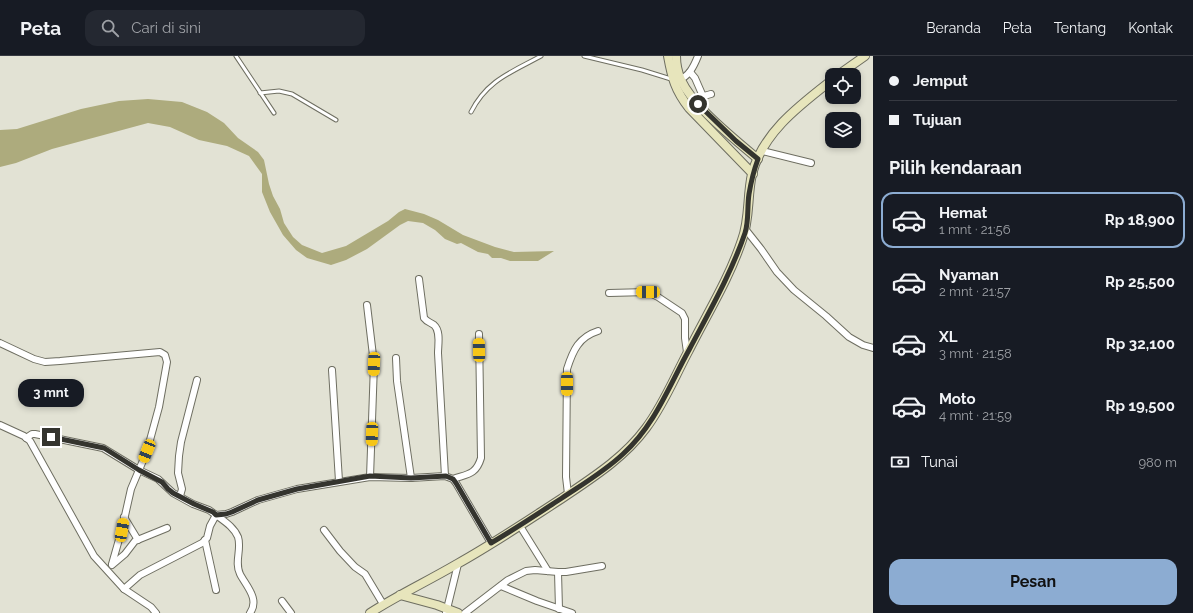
<!DOCTYPE html>
<html lang="id">
<head>
<meta charset="utf-8">
<style>
  :root { --surface:#171b24; --page:#242831; --text:#f1f3f6; --muted:#9ea1a6; --line:#363941; --accent:#8cacd2 }
  body { margin:0; font-family:Raleway,sans-serif; background:var(--page); color:var(--text); height:100vh; display:flex; flex-direction:column; font-size:15px; white-space:nowrap }
  * { box-sizing:border-box; margin:0 }
  p { font-size:13px; color:var(--muted) }
  .icon { flex:none; width:22px; height:22px; fill:none; stroke:currentColor; stroke-width:2; stroke-linecap:round; stroke-linejoin:round }
  .map { position:relative; flex:1; overflow:hidden }
  .side { display:flex; flex-direction:column; background:var(--surface); width:320px }
  .side>* { flex:none }
  .hud { display:grid; align-content:center; height:88px; padding:0 16px; background:var(--surface) }
  .buttons { position:absolute; left:825px; top:12px; display:grid; gap:8px }
  .buttons a { display:grid; place-items:center; width:36px; height:36px; border-radius:8px; background:var(--surface); box-shadow:0 2px 6px #0003; font-size:20px }
  .end { position:absolute; width:18px; height:18px; margin:-9px; border:5px solid #34342e; background:#fff; box-shadow:0 0 0 2px #fff }
  .from { border-radius:50% }
  .bubble { position:absolute; height:28px; border-radius:12px; background:var(--surface); box-shadow:0 2px 6px #0003; font-size:13px; font-weight:700; line-height:28px; text-align:center }
  .car { position:absolute; width:12px; height:24px; margin:-12px -6px; border-radius:5px; box-shadow:0 0 3px 1px #0007; background:linear-gradient(#f5c518 24%,#345 0 40%,#f5c518 0 76%,#345 0 86%,#f5c518 0) }
  .hud b { display:flex; align-items:center; gap:14px; height:38px; font-size:15px }
  .hud b+b { border-top:1px solid var(--line) }
  .hud i { width:10px; height:10px; background:var(--text) }
  ul { padding:0; list-style:none }
  li { display:flex; align-items:center; gap:12px; height:56px; margin:0 8px 6px; padding:0 8px; border:2px solid transparent; border-radius:12px }
  li div { flex:1 }
  li b { display:block; font-size:15px }
  li em { font-style:normal; font-weight:700 }
  li.selected { border-color:var(--accent) }
  li>.icon { width:36px; height:36px; stroke-width:1.5 }
  h2 { padding:0 16px; font-size:18px; line-height:48px }
  .pay { display:flex; align-items:center; gap:10px; height:44px; padding:0 16px; font-size:15px }
  .pay p { margin-inline-start:auto }
  .cta { display:flex; gap:8px; margin-top:auto; padding:8px 16px }
  .cta a { flex:1; height:46px; border-radius:12px; background:var(--accent); color:#111; font-size:16px; font-weight:700; line-height:46px; text-align:center }
  header { display:flex; align-items:center; gap:24px; box-sizing:border-box; height:56px; padding:0 20px; background:var(--surface); border-bottom:1px solid var(--line) }
  header strong { font-size:19px }
  nav { display:flex; gap:22px; margin-inline-start:auto; font-size:14px }
  .search { width:280px; height:36px; background:var(--page); display:flex; align-items:center; gap:10px; box-sizing:border-box; padding:0 14px; border-radius:12px; color:var(--muted); font-size:15px }
  main { display:flex; flex:1; min-height:0 }
  .map>svg:first-child { display:block }
  .water { fill:#adab7d }
  .lines { fill:none; stroke-linecap:round; stroke-linejoin:round }
  .lane-casing { stroke:#6e6e61; stroke-width:5 }
  .street-casing { stroke:#6e6e61; stroke-width:8 }
  .secondary-casing { stroke:#6e6e61; stroke-width:10 }
  .lane { stroke:#fff; stroke-width:3 }
  .street { stroke:#fff; stroke-width:6 }
  .secondary { stroke:#e7e5bc; stroke-width:8 }
  .route { stroke:#34342e; stroke-width:5 }
</style>
</head>
<body>
<header>
<strong>Peta</strong>
<div class="search"><svg class="icon" aria-label="search" viewBox="0 0 24 24"><circle cx="10" cy="10" r="6"/><path d="M15 15l6 6"/></svg>Cari di sini</div>
<nav><a>Beranda</a><a>Peta</a><a>Tentang</a><a>Kontak</a></nav>
</header>
<main>
<div class="map">
<svg width="873" height="557" viewBox="0 0 873 557">
  <rect width="100%" height="100%" fill="#e2e2d4"/>
  <polygon class="water" points="148,43 182,46 207,56 224,67 238,82 258,96 264,104 269,128 273,140 280,153 284,167 293,181 302,189 322,197 346,190 388,165 399,156 405,153 424,158 438,164 463,179 495,191 514,196 554,195 538,205 510,205 501,202 492,202 488,198 478,196 461,187 457,188 445,183 435,174 423,167 408,165 400,169 367,193 346,204 331,209 307,202 296,194 283,179 270,156 262,136 262,118 249,100 227,90 199,84 170,71 148,67 52,93 16,107 0,111 0,74 17,73 81,53 119,45"/>
  <g class="lines">
    <g class="lane-casing">
      <g id="lane">
        <polyline points="236,0 274,57"/>
        <polyline points="584,0 642,14 671,23"/>
        <polyline points="260,37 279,35 292,38 336,64"/>
        <path d="M471 56C487 24 512 16 541 0"/>
      </g>
    </g>
    <g class="street-casing">
      <g id="street">
        <polyline points="690,16 695,22 702,38 704,40 711,38"/>
        <path d="M678 24C689 21 694 10 698 0"/>
        <polyline points="762,95 811,107"/>
        <polyline points="746,174 761,193 777,216 794,234 826,260 849,281 863,289 873,292"/>
        <path d="M419 223 424 262C427 266 430 266 434 269 441 275 438 289 438 297L445 420"/>
        <polyline points="609,237 648,236 658,241 682,257 685,263 685,282 687,296"/>
        <polyline points="367,249 374,308 370,421"/>
        <polyline points="0,287 34,303 45,306 60,305 160,296 165,299 167,306 159,351 147,395 131,433 122,473 112,508"/>
        <polyline points="396,302 397,325 411,422"/>
        <polyline points="332,314 339,425"/>
        <polyline points="0,369 24,380 30,385 94,500 124,533 151,551 156,557"/>
        <polyline points="26,382 32,378 35,378 103,392 139,414 158,423 173,437 193,448 209,454 216,459 210,470 207,482 202,487 140,519 124,533"/>
        <path d="M453 423C467 418 476 419 481 402L479 278"/>
        <path d="M568 438 566 421 567 313C573 294 579 281 598 275"/>
        <polyline points="180,440 182,433 178,417 179,400 181,386 197,324"/>
        <polyline points="216,459 226,458 232,456 258,444 297,433 370,421 411,422 445,420 453,423 456,427 491,487"/>
        <path d="M216 459C224 465 234 471 238 481 242 493 234 506 240 518 246 530 260 543 250 557"/>
        <polyline points="124,461 138,484"/>
        <polyline points="520,470 548,515"/>
        <polyline points="324,474 340,495 355,511 365,518 383,548"/>
        <polyline points="205,484 216,534"/>
        <polyline points="112,509 125,498 135,485 167,472"/>
        <polyline points="558,516 559,553"/>
        <polyline points="501,530 537,545 572,557"/>
        <polyline points="282,545 291,557"/>
        <polyline points="446,557 458,508"/>
        <polyline points="465,557 508,524 526,515 535,514 558,516 566,516 602,510"/>
      </g>
    </g>
    <g class="secondary-casing">
      <g id="secondary">
        <path d="M668 0C672 22 675 34 689 52L753 118"/>
        <path d="M676 0C676 8 678 17 681 24 687 37 697 48 707 58 723 74 740 88 758 103"/>
        <polyline points="838,19 865,0"/>
        <polyline points="400,539 437,549 458,557"/>
        <path d="M370 557C398 539 428 525 457 508 493 488 527 465 561 443 592 422 624 402 646 372 664 348 675 320 689 294 707 258 729 223 742 184 750 163 747 140 752 118 763 76 800 49 832 24"/>
      </g>
    </g>
    <use href="#lane" class="lane"/>
    <use href="#street" class="street"/>
    <use href="#secondary" class="secondary"/>
  </g>
  <g class="lines">
    <path class="route" d="M51 381 104 392 139 414 162 426 168 433 173 437 194 448 213 456 216 459 226 458 232 456 258 444 297 433 370 420 411 422 446 420 453 423 456 427 491 487C515 473 539 457 562 442 583 428 605 415 623 398 655 369 669 330 689 294 709 256 731 218 745 177 749 165 747 151 749 138 751 126 754 114 758 103L736 85 698 48"/>
  </g>
</svg>
<div class="buttons">
<a><svg class="icon" aria-label="locate" viewBox="0 0 24 24"><circle cx="12" cy="12" r="6"/><path d="M12 2v4M12 18v4M2 12h4M18 12h4"/></svg></a>
<a><svg class="icon" aria-label="layers" viewBox="0 0 24 24"><path d="M12 4l9 5-9 5-9-5zM3 14l9 5 9-5"/></svg></a>
</div>
<i class="end from" style="left:698px;top:48px"></i>
<i class="end" style="left:51px;top:381px"></i>
<div class="bubble" style="left:18px;top:323px;width:66px">3 mnt</div>
<i class="car" style="left:648px;top:236px;rotate:271deg"></i>
<i class="car" style="left:479px;top:294px;rotate:359deg"></i>
<i class="car" style="left:374px;top:308px;rotate:182deg"></i>
<i class="car" style="left:567px;top:328px;rotate:180deg"></i>
<i class="car" style="left:372px;top:378px;rotate:182deg"></i>
<i class="car" style="left:147px;top:395px;rotate:202deg"></i>
<i class="car" style="left:122px;top:474px;rotate:10deg"></i>
</div>
<section class="side">
<div class="hud">
<b><i class="from"></i>Jemput</b>
<b><i></i>Tujuan</b>
</div>
<h2>Pilih kendaraan</h2>
<ul>
<li class="selected"><svg class="icon" aria-label="car" viewBox="0 0 24 24"><path d="M5 17H2v-5l4-1 3-4h7l3 4 3 1v5h-3M9 17h6M6 11h13"/><circle cx="7" cy="17" r="2"/><circle cx="17" cy="17" r="2"/></svg><div><b>Hemat</b><p>1 mnt · 21:56</p></div><em>Rp 18,900</em></li>
<li><svg class="icon" aria-label="car" viewBox="0 0 24 24"><path d="M5 17H2v-5l4-1 3-4h7l3 4 3 1v5h-3M9 17h6M6 11h13"/><circle cx="7" cy="17" r="2"/><circle cx="17" cy="17" r="2"/></svg><div><b>Nyaman</b><p>2 mnt · 21:57</p></div><em>Rp 25,500</em></li>
<li><svg class="icon" aria-label="car" viewBox="0 0 24 24"><path d="M5 17H2v-5l4-1 3-4h7l3 4 3 1v5h-3M9 17h6M6 11h13"/><circle cx="7" cy="17" r="2"/><circle cx="17" cy="17" r="2"/></svg><div><b>XL</b><p>3 mnt · 21:58</p></div><em>Rp 32,100</em></li>
<li><svg class="icon" aria-label="car" viewBox="0 0 24 24"><path d="M5 17H2v-5l4-1 3-4h7l3 4 3 1v5h-3M9 17h6M6 11h13"/><circle cx="7" cy="17" r="2"/><circle cx="17" cy="17" r="2"/></svg><div><b>Moto</b><p>4 mnt · 21:59</p></div><em>Rp 19,500</em></li>
</ul>
<div class="pay"><svg class="icon" aria-label="cash" viewBox="0 0 24 24"><path d="M3 7h18v10H3z"/><circle cx="12" cy="12" r="2"/></svg>Tunai<p>980 m</p></div>
<div class="cta"><a>Pesan</a></div>
</section>
</main>
</body>
</html>
